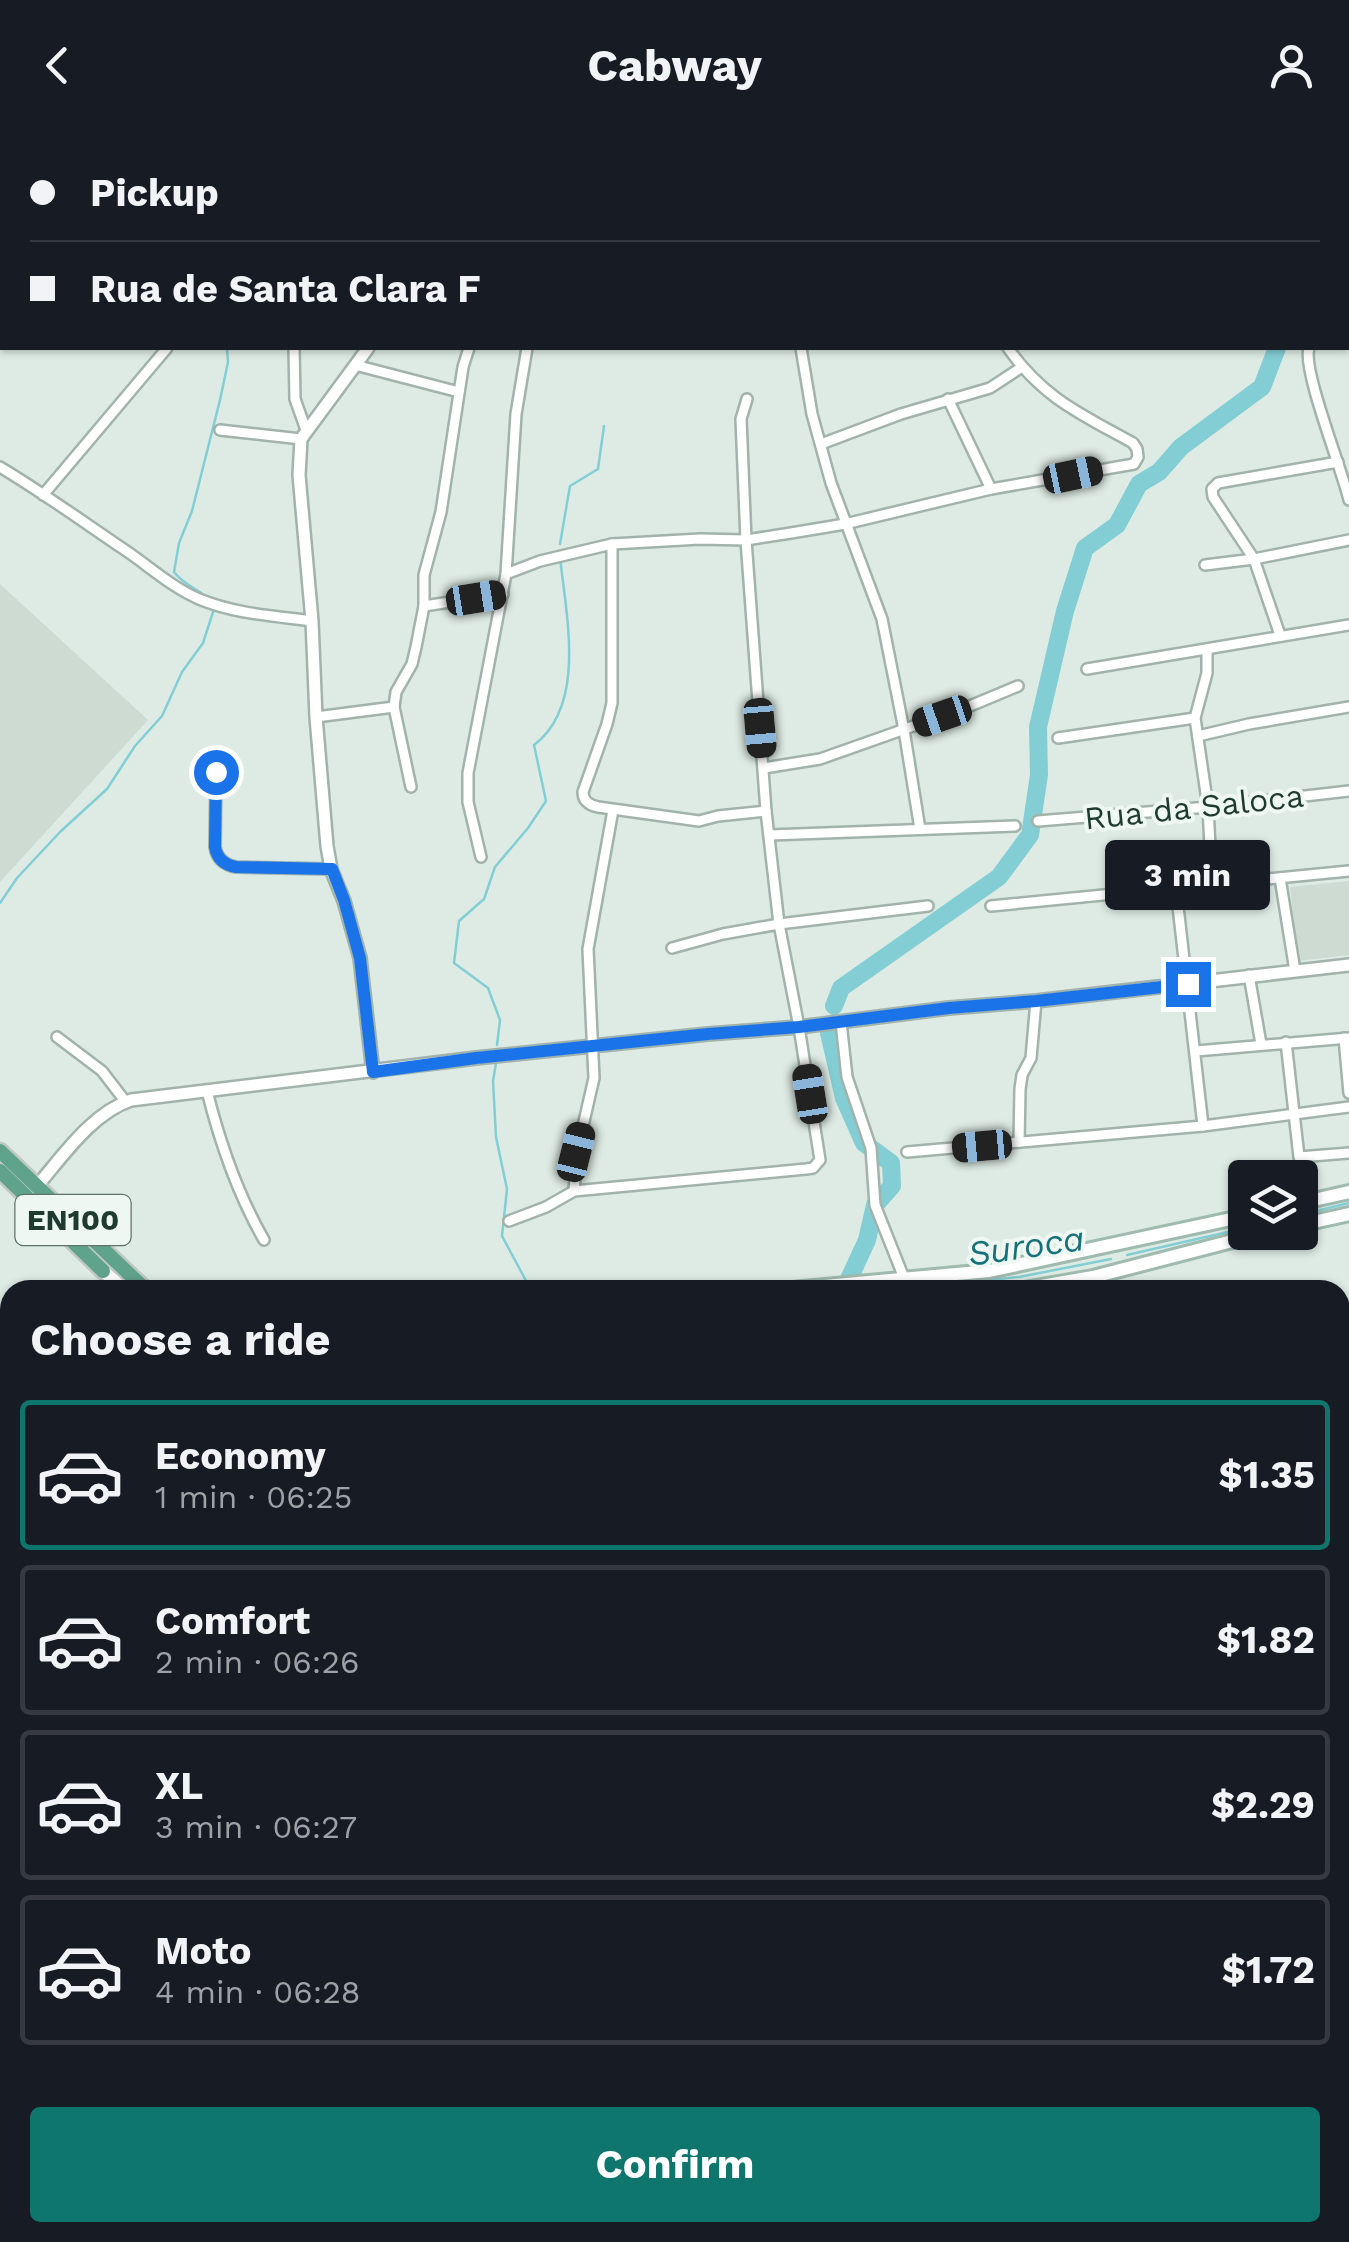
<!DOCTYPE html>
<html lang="en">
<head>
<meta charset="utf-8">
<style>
  :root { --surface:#171b24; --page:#242831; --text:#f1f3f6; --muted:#9ea1a6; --line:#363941; --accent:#0f766e }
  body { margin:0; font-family:"Work Sans",sans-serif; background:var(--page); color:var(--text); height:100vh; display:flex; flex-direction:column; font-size:38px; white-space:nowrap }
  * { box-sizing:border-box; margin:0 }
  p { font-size:32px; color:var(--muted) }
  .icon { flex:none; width:55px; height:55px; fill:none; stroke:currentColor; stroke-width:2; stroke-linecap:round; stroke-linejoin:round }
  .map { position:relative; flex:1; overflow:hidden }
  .sheet { position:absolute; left:0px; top:1150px; width:1350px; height:962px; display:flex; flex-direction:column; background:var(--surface); border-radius:30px 30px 0 0; box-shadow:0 2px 8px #0004 }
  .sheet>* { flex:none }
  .hud { position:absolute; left:0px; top:0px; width:1350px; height:220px; box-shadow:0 2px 8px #0004; display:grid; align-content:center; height:220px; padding:0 30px; background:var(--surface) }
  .fabs { position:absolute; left:1228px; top:1030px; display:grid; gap:20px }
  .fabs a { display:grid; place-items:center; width:90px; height:90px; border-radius:10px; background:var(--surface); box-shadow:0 2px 8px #0004; font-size:50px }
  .end { position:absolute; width:45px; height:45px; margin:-22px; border:12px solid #1a73e8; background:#fff; box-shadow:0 0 0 5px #fff }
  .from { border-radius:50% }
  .bubble { position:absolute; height:70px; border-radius:10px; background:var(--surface); box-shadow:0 2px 8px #0004; font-size:32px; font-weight:700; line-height:70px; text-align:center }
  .car { position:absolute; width:30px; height:60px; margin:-30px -15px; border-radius:12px; box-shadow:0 0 8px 2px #0007; background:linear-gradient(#222 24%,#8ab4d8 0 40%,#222 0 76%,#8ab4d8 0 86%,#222 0) }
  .hud b { display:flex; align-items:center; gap:35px; height:95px; font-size:38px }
  .hud b+b { border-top:2px solid var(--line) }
  .hud i { width:25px; height:25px; background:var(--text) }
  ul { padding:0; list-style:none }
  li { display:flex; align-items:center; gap:30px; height:150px; margin:0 20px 15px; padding:0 10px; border:5px solid var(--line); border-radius:10px }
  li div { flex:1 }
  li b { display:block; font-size:38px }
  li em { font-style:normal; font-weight:700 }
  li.on { border-color:var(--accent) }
  li>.icon { width:90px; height:90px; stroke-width:1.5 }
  h2 { padding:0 30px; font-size:45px; line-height:120px }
  .action { display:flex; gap:20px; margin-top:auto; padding:20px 30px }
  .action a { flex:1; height:115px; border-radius:10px; background:var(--accent); color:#fff; font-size:40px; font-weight:700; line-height:115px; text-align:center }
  header { display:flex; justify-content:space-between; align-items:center; height:130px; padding:0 30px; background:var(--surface); font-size:45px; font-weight:700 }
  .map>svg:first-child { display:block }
  .built { fill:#cddbd3 }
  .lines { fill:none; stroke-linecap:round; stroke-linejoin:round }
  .stream { stroke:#83ced4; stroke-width:2.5 }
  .river { stroke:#83ced4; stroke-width:18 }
  .minor-casing { stroke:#a1b3ab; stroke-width:14 }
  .tertiary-casing { stroke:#a1b3ab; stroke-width:16 }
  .secondary-casing { stroke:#9fbaae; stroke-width:18 }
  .primary-casing { stroke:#c0c8c5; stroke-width:19 }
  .minor { stroke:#fff; stroke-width:9 }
  .tertiary { stroke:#fff; stroke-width:11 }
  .secondary { stroke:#fff; stroke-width:12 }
  .primary { stroke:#60a38c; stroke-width:14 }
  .rail-casing { stroke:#59776d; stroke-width:6 }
  .rail { stroke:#eff7f2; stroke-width:2.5; stroke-dasharray:8; stroke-linecap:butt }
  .route { stroke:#1a73e8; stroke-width:12 }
  .labels { text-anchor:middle; stroke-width:8; stroke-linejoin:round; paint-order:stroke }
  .shield { fill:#eff7f2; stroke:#5d736b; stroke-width:2.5 }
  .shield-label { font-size:30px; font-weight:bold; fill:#1f3b31 }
  .street-label { font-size:32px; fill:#1f3b31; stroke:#eff7f2 }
  .water-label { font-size:35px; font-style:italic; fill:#16727a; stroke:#eff7f2 }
</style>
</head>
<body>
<header><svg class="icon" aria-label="back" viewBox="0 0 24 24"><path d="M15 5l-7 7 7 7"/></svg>Cabway<svg class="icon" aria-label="person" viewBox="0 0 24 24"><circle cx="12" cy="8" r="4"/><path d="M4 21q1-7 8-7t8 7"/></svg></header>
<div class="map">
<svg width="1349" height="2112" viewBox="0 0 1349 2112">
  <rect width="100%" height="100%" fill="#deebe4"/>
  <g class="built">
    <polygon points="0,454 148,590 0,752"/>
    <polygon points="1349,751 1349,825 1298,831 1290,757"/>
    <polygon points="10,1774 10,2102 273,2103 267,2112 0,2112 0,1779"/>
    <polygon points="285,2102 733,2102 733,2103 727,2112 280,2112"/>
  </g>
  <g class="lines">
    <g class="stream">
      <polyline points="560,414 570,356 598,339 604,296"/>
      <path d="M208 469C197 457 187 458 174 442L179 413 192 381 220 270 228 232 227 218"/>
      <polyline points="0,773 17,748 60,702 107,659 135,616 162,586 182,542 203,513 214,479"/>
      <path d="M497 915 500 890 488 858 454 833 459 791 484 769 495 737 528 698 546 671 534 615C587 575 566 485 560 427"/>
      <polyline points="496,933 493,951 496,1007 507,1059 502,1106 531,1160"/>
      <polyline points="1300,1085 1349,1073"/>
      <polyline points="1127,1125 1245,1098"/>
      <polyline points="889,1160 1019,1147 1111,1129"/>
      <polyline points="0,1568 10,1556"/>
    </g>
    <g class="river">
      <polyline points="1342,2 1343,0"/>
      <polyline points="834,876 841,858 999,747 1030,705 1039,645 1038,597 1065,481 1085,418 1117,395 1139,354 1159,342 1181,317 1262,257 1277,218"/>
      <polyline points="829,903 844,968 864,1013 891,1033 892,1056 875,1075 867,1110 844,1160"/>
    </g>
    <g class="minor-casing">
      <g id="minor">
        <polyline points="875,0 876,2"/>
        <polyline points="1245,0 1249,2 1250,0"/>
        <polyline points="1103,2 1113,0"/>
        <polyline points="0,10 2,12"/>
        <polyline points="1348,89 1349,89"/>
        <polyline points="0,116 2,117"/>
        <polyline points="1348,172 1349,170"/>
        <polyline points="294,218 295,269 306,300"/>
        <polyline points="801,218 812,284 831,353 882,489 904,600 920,699"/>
        <path d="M1309 218C1302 240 1342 339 1349 370"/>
        <polyline points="355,235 459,262"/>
        <polyline points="948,269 991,359"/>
        <polyline points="220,300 301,309"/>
        <polyline points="821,314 901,284 990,258 1022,237"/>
        <path d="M0 337C42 362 82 391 122 418 148 435 171 457 199 469 235 484 275 486 312 491"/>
        <polyline points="43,365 167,218"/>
        <path d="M612 414V573L607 594 583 662C583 671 589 675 598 677L699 691 718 686 766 681"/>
        <polyline points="1205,435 1254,429 1349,410"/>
        <path d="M506 444 540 431 612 414 700 409 746 410 791 403 845 394 991 359 1134 334 1138 327 1137 319 1133 313C1081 284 1043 268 1008 218"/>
        <polyline points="424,476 503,464"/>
        <polyline points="1280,505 1254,429 1213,367 1212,359 1218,353 1338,332"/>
        <polyline points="1207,520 1207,543 1195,588 1208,677 1212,756"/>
        <polyline points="1087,539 1349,495"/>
        <polyline points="394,577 411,657"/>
        <polyline points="316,587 394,577 396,562 412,534 416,517 424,476 424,445 441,382 463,237 469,218"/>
        <polyline points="1198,606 1249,594 1349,577"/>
        <polyline points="1058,608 1195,588"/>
        <polyline points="764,638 820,629 970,576 1018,556"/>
        <path d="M216 643 215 717C217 729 225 735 236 737L331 739"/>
        <polyline points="1038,691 1208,677 1349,661"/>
        <polyline points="770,705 1015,696"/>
        <polyline points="481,727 468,672 468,643 506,444 516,284 527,218"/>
        <polyline points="1280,748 1295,841"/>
        <polyline points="1176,759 1203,996"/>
        <polyline points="991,776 1349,741"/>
        <polyline points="672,818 723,804 779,794 928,776"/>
        <polyline points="1249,845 1261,914"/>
        <polyline points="841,892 847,947 871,1018 875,1075 904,1148"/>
        <polyline points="57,907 102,941 125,971"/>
        <polyline points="1344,908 1349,963"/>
        <polyline points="1286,912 1299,1027 1349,1023"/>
        <polyline points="1196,921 1349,908"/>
        <path d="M207 961C220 1013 237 1063 264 1110"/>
        <polyline points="1019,1012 1020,959 1022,945 1031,928 1036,871"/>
        <polyline points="907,1022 1203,996 1349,977"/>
        <polyline points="574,1061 577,1022 594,948 588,819 613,680"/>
        <polyline points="509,1091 546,1077 574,1061 806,1039 813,1038 820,1030 799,897 779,794 766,681 746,410 741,289 747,269"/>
        <polyline points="0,1329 10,1329"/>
        <polyline points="1340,1338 1349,1343"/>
        <polyline points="0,1548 10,1537"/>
        <polyline points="0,1585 10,1574"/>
        <polyline points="1340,1655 1349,1654"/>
        <polyline points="1340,1775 1349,1785"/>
        <polyline points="1340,1800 1349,1797"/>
      </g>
    </g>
    <g class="tertiary-casing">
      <g id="tertiary">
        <polyline points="473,2 475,0"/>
        <polyline points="368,218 301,309 299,345 312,491 316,587 327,716 331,739 344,771 360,828 373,942"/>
        <path d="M37 1056C63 1026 92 983 131 970L476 928 708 904 799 897 949 878 1036 871 1349 835"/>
      </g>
    </g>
    <g class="secondary-casing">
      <g id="secondary">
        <polyline points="1300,1073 1349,1062"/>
        <polyline points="1300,1095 1349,1084"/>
        <polyline points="103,1141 125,1160"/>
        <polyline points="781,1160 989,1141 1245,1086"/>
        <polyline points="1018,1160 1093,1147 1267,1102"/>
        <polyline points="1340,1667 1349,1668"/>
        <polyline points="1340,1680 1349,1680"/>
      </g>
    </g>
    <g class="primary-casing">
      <g id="primary">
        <polyline points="0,1021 146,1160"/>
        <polyline points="0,1041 103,1141"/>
        <polyline points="1146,2102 1161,2112"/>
        <polyline points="1289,2102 1300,2112"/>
      </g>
    </g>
    <use href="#minor" class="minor"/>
    <use href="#tertiary" class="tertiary"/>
    <use href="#secondary" class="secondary"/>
    <use href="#primary" class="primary"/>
    <g class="rail-casing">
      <g id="rail">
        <polyline points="1340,1241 1349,1239"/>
        <polyline points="1249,2102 1262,2112"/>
      </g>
    </g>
    <use href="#rail" class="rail"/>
  </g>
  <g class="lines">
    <path class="route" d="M216 642 215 717C217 729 225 735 236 737L332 739 344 770 360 828 373 942 476 928 708 904 799 897 949 878 1036 871 1188 854"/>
  </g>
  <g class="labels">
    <rect class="shield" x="15.5" y="1065" width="115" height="50" rx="8"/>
    <g class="shield-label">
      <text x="73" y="1100">EN100</text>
    </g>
    <g class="street-label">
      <text transform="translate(1194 677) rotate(-6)" y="11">Rua da Saloca</text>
    </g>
    <g class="water-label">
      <text transform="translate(1026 1116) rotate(-8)" y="12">Suroca</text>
    </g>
  </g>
</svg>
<div class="fabs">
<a><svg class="icon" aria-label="layers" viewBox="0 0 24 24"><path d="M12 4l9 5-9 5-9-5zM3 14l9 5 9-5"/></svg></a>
</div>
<i class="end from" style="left:216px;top:642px"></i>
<i class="end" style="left:1188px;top:854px"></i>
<div class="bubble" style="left:1105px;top:710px;width:165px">3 min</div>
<i class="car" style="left:1073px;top:345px;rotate:78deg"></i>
<i class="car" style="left:476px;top:468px;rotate:81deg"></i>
<i class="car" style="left:942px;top:586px;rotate:251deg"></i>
<i class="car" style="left:760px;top:598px;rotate:175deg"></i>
<i class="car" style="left:810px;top:964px;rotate:351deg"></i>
<i class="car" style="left:982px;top:1016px;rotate:265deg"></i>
<i class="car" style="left:576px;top:1022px;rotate:14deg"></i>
<div class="hud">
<b><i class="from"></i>Pickup</b>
<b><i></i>Rua de Santa Clara F</b>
</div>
<section class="sheet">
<h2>Choose a ride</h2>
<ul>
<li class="on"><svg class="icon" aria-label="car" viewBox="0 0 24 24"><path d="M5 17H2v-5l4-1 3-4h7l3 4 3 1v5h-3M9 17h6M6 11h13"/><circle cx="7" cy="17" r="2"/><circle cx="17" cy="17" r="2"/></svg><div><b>Economy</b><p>1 min · 06:25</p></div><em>$1.35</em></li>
<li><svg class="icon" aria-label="car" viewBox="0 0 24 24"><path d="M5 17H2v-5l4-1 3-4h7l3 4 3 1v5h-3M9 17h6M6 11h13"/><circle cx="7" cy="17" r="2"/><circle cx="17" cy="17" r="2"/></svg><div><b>Comfort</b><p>2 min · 06:26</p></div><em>$1.82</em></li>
<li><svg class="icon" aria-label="car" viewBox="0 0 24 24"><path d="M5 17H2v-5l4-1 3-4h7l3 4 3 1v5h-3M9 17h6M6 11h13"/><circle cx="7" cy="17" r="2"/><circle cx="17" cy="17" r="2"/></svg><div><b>XL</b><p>3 min · 06:27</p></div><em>$2.29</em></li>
<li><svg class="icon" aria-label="car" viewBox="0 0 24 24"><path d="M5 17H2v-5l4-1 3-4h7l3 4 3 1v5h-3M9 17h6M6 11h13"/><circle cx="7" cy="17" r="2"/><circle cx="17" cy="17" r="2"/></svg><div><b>Moto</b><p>4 min · 06:28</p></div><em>$1.72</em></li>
</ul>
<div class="action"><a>Confirm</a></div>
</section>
</div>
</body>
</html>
